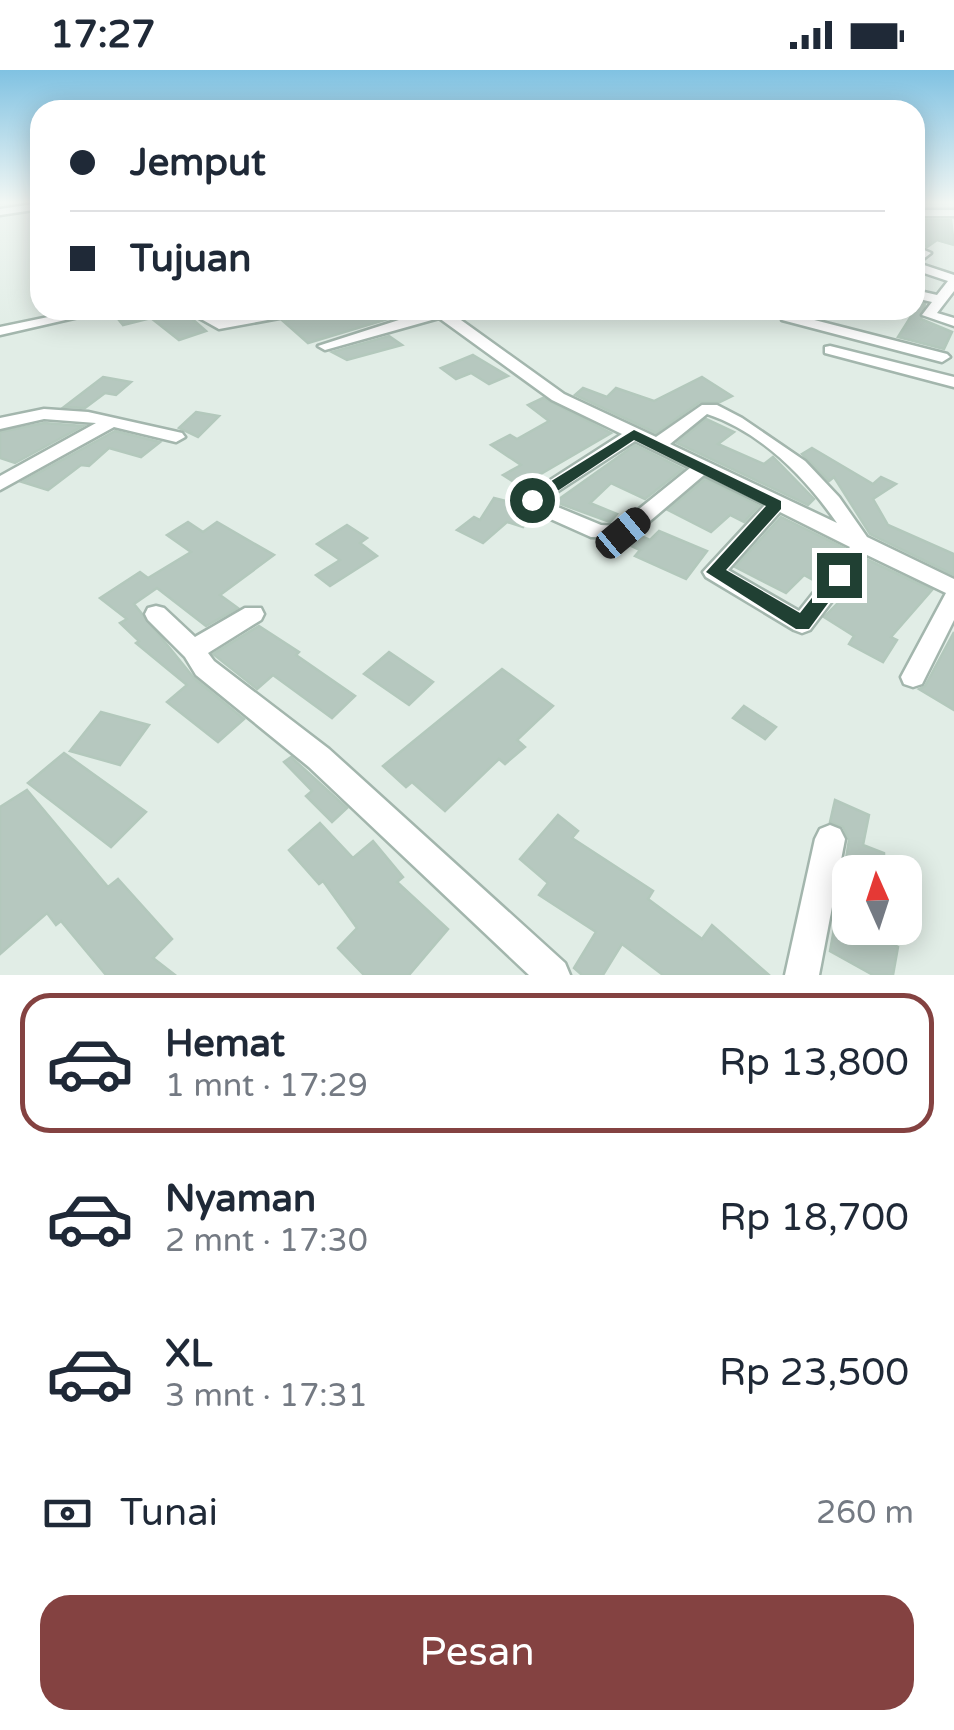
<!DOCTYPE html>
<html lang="id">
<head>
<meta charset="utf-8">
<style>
  :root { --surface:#fff; --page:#f2f2f3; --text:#1f2937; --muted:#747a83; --line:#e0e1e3; --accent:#844241 }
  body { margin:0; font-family:"Varela Round",sans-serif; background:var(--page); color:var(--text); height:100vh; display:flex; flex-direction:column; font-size:38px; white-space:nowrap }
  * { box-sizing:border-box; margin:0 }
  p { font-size:32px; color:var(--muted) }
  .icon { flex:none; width:55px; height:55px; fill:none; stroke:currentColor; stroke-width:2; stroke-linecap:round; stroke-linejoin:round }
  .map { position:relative; height:905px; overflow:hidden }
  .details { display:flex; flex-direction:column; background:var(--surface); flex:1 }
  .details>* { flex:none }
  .top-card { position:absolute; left:30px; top:30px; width:895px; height:220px; border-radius:30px; box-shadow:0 5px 25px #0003; display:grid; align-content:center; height:220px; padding:0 40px; background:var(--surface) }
  .needle { width:65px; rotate:357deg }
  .tools { position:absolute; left:832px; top:785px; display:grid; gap:20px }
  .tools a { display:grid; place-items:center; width:90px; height:90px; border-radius:20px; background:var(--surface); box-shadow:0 5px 25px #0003; font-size:50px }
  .end { position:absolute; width:45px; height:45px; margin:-22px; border:12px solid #204033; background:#fff; box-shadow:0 0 0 5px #fff }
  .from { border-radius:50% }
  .car { position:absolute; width:30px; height:60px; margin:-30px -15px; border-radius:12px; box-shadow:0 0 8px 2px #0007; background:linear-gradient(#222 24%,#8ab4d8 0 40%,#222 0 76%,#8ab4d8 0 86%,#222 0) }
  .top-card b { display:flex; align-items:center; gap:35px; height:95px; font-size:38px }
  .top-card b+b { border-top:2px solid var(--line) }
  .top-card i { width:25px; height:25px; background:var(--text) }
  ul { padding:18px 0 0; list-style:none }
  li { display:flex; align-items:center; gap:30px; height:140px; margin:0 20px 15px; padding:0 20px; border:5px solid transparent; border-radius:30px }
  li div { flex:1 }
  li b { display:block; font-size:38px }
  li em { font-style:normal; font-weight:600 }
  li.selected { border-color:var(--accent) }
  li>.icon { width:90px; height:90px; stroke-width:1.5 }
  .pay { display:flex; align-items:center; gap:25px; height:110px; padding:0 40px; font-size:38px }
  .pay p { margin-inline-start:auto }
  .action { display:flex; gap:20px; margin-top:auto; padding:20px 40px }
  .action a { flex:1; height:115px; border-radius:30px; background:var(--accent); color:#fff; font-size:40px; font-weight:600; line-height:115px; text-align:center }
  .status { display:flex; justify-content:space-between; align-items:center; height:70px; padding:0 50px; background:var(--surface); direction:ltr }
  .status svg { height:28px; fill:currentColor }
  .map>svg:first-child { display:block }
  .building { fill:#b6c8bf; stroke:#b3c8bc; stroke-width:2.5 }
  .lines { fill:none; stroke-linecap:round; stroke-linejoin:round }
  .street-casing { stroke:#a3b6ad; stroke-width:5 }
  .street { fill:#fff; fill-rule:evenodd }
  .route { fill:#204033 }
</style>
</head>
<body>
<div class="status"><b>17:27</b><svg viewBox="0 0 49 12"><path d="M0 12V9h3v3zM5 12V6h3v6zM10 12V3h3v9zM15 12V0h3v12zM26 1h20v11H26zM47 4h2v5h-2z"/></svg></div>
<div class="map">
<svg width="954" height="905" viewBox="0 0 954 905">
  <rect width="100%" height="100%" fill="#e1ede6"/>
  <g class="building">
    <polygon points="915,150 951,150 954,175 937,170 927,177 915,172"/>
    <polygon points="915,232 925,234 921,249 952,262 944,279 898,267 915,240"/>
    <polygon points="128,240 182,240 206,261 179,270 151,248 123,255 114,244"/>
    <polygon points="312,240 407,240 408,243 308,273 283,251 303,247"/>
    <polygon points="389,266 402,275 347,290 332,282"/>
    <polygon points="473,285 508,306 489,314 471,303 456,309 441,298"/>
    <polygon points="103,307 131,312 116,325 105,323 85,338 64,337"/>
    <polygon points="702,307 732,326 720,332 700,332 656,363 575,325 583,318 607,327 616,318 654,331"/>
    <polygon points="543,328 611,363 520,416 503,405 521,395 491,375 510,365 517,369 549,351 528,335"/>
    <polygon points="196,342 219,346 198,367 179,358"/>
    <polygon points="706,349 734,362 718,374 764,394 773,387 814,429 808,435 677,373"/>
    <polygon points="44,353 83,356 15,393 0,388 0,362"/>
    <polygon points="115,361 160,372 141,387 109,378 89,396 81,395 48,420 22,412"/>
    <polygon points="635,375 683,399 645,429 611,413 590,433 617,444 610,452 555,432"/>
    <polygon points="812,378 873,414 881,407 896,414 873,429 888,455 954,484 954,505 870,464 834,407 829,411 802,384"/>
    <polygon points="705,409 759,436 744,452 730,445 711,462 668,440"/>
    <polygon points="494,428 522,435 531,444 523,457 507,452 483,473 457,460 474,447 480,450"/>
    <polygon points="781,447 844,478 822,506 819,503 813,510 804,505 786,523 735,497"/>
    <polygon points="188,452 203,462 217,452 274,485 220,525 238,538 206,556 157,518 134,534 194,608 244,649 218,672 167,632 187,615 136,573 139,571 120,553 127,549 100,528 140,502 148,508 191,482 167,465"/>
    <polygon points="347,455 367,468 360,473 377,486 330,516 316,505 340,490 317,474"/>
    <polygon points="659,461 707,481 686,509 635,486 640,480 623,472 639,465 650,470"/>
    <polygon points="868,490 932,520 891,567 897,570 883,592 849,574 854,566 824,547 850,521 846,518"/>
    <polygon points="259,556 299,582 296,585 355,626 332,648 273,605 257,619 213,584"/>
    <polygon points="954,562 954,640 919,619 925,616"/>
    <polygon points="389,582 433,612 409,635 364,604"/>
    <polygon points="502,599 553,636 517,670 525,677 505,694 499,689 445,741 412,712 406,717 383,696"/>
    <polygon points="744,636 776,657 765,669 733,648"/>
    <polygon points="101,642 149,655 120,695 70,681"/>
    <polygon points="64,683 146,742 111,777 28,713"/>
    <polygon points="291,687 347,738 332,752 306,726 312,721 284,692"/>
    <polygon points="27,720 108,817 118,809 172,869 153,888 175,905 106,905 61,851 56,855 47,843 0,884 0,737"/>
    <polygon points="835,730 869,745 863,775 884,783 884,802 844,802 849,770 843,757 830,752"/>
    <polygon points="558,745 578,761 572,768 653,821 648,829 702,869 712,855 769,905 663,905 622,874 603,905 582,905 574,898 596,862 539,825 548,813 520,789"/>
    <polygon points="320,753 353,788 373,771 403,807 397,812 448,859 409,905 364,905 338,878 357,858 323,811 319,814 289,780"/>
    <polygon points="844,803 850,804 850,858 878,858 877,866 898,877 893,905 873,905 830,881"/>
  </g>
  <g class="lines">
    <g class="street-casing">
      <g id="street">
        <polygon points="40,133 40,139 0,145 0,139"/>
        <rect x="915" y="140" width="39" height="6"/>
        <polygon points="915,176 931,183 918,193 954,205 954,221 937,243 954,248 954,256 922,245 932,232 915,228 915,220 937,225 948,211 915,200"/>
        <polygon points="82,240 109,240 0,265 0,257"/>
        <polygon points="185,240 202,240 221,250 278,240 308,240 301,244 219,259"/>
        <path d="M430 240H447L564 324 656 367 702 335H717L742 348 805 391 839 427 867 467 954 509V550L922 614 913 617 904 614 901 607 946 523 867 485 810 560 802 563 794 560 706 507 703 502 765 435 704 405 630 468 591 467 526 438 524 427 622 364 552 330 439 248 325 280 318 276ZM707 344C761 362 805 407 837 453L670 374ZM635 371 690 398 618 456 601 455 543 431ZM780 442 850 477 799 541 728 500Z"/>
        <polygon points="787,243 947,284 950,287 942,292 782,250 782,244"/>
        <polygon points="830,276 954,307 954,317 825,283 825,277"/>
        <polygon points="44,339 88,342 182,363 185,367 176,372 114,357 0,420 0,406 96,353 44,349 0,359 0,348"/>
        <polygon points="156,536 164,538 195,567 245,538 261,538 264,544 261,550 208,583 214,591 329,679 565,893 570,905 529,905 309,697 196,605 185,587 148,550 145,544 148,538"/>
        <polygon points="830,755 840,759 845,769 819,905 785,905 815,769 820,759"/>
      </g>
    </g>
    <use href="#street" class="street"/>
  </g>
  <linearGradient id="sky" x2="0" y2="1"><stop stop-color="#80c2e2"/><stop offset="0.51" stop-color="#f2f7f4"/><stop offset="1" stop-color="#f2f7f4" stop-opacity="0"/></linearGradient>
  <rect width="954" height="259" fill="url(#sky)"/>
  <polygon class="route" points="634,360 781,431 781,439 726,500 800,543 833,501 845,501 845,510 809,559 796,559 706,502 766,436 634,370 538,434 527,434 527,426"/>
</svg>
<div class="tools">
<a><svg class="needle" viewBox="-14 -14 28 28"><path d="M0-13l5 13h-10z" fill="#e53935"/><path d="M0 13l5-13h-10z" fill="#747a83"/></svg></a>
</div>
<i class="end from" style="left:532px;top:430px"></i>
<i class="end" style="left:839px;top:505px"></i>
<i class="car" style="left:623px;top:463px;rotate:50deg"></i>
<div class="top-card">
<b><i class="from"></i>Jemput</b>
<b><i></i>Tujuan</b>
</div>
</div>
<section class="details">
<ul>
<li class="selected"><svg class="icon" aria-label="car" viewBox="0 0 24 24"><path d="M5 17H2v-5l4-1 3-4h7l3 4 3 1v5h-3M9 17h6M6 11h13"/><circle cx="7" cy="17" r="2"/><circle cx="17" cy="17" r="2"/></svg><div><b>Hemat</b><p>1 mnt · 17:29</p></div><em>Rp 13,800</em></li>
<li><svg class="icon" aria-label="car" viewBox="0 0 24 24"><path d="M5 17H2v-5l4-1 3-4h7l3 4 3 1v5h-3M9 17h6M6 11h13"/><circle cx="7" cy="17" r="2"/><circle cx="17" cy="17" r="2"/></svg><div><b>Nyaman</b><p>2 mnt · 17:30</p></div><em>Rp 18,700</em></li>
<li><svg class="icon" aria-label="car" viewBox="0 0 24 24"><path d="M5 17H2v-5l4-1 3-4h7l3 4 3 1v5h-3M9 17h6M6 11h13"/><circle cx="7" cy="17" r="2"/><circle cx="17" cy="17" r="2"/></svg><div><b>XL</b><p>3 mnt · 17:31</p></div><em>Rp 23,500</em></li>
</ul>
<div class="pay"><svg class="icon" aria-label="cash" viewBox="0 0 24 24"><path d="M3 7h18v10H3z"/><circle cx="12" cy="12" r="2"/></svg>Tunai<p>260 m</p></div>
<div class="action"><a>Pesan</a></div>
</section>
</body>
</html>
